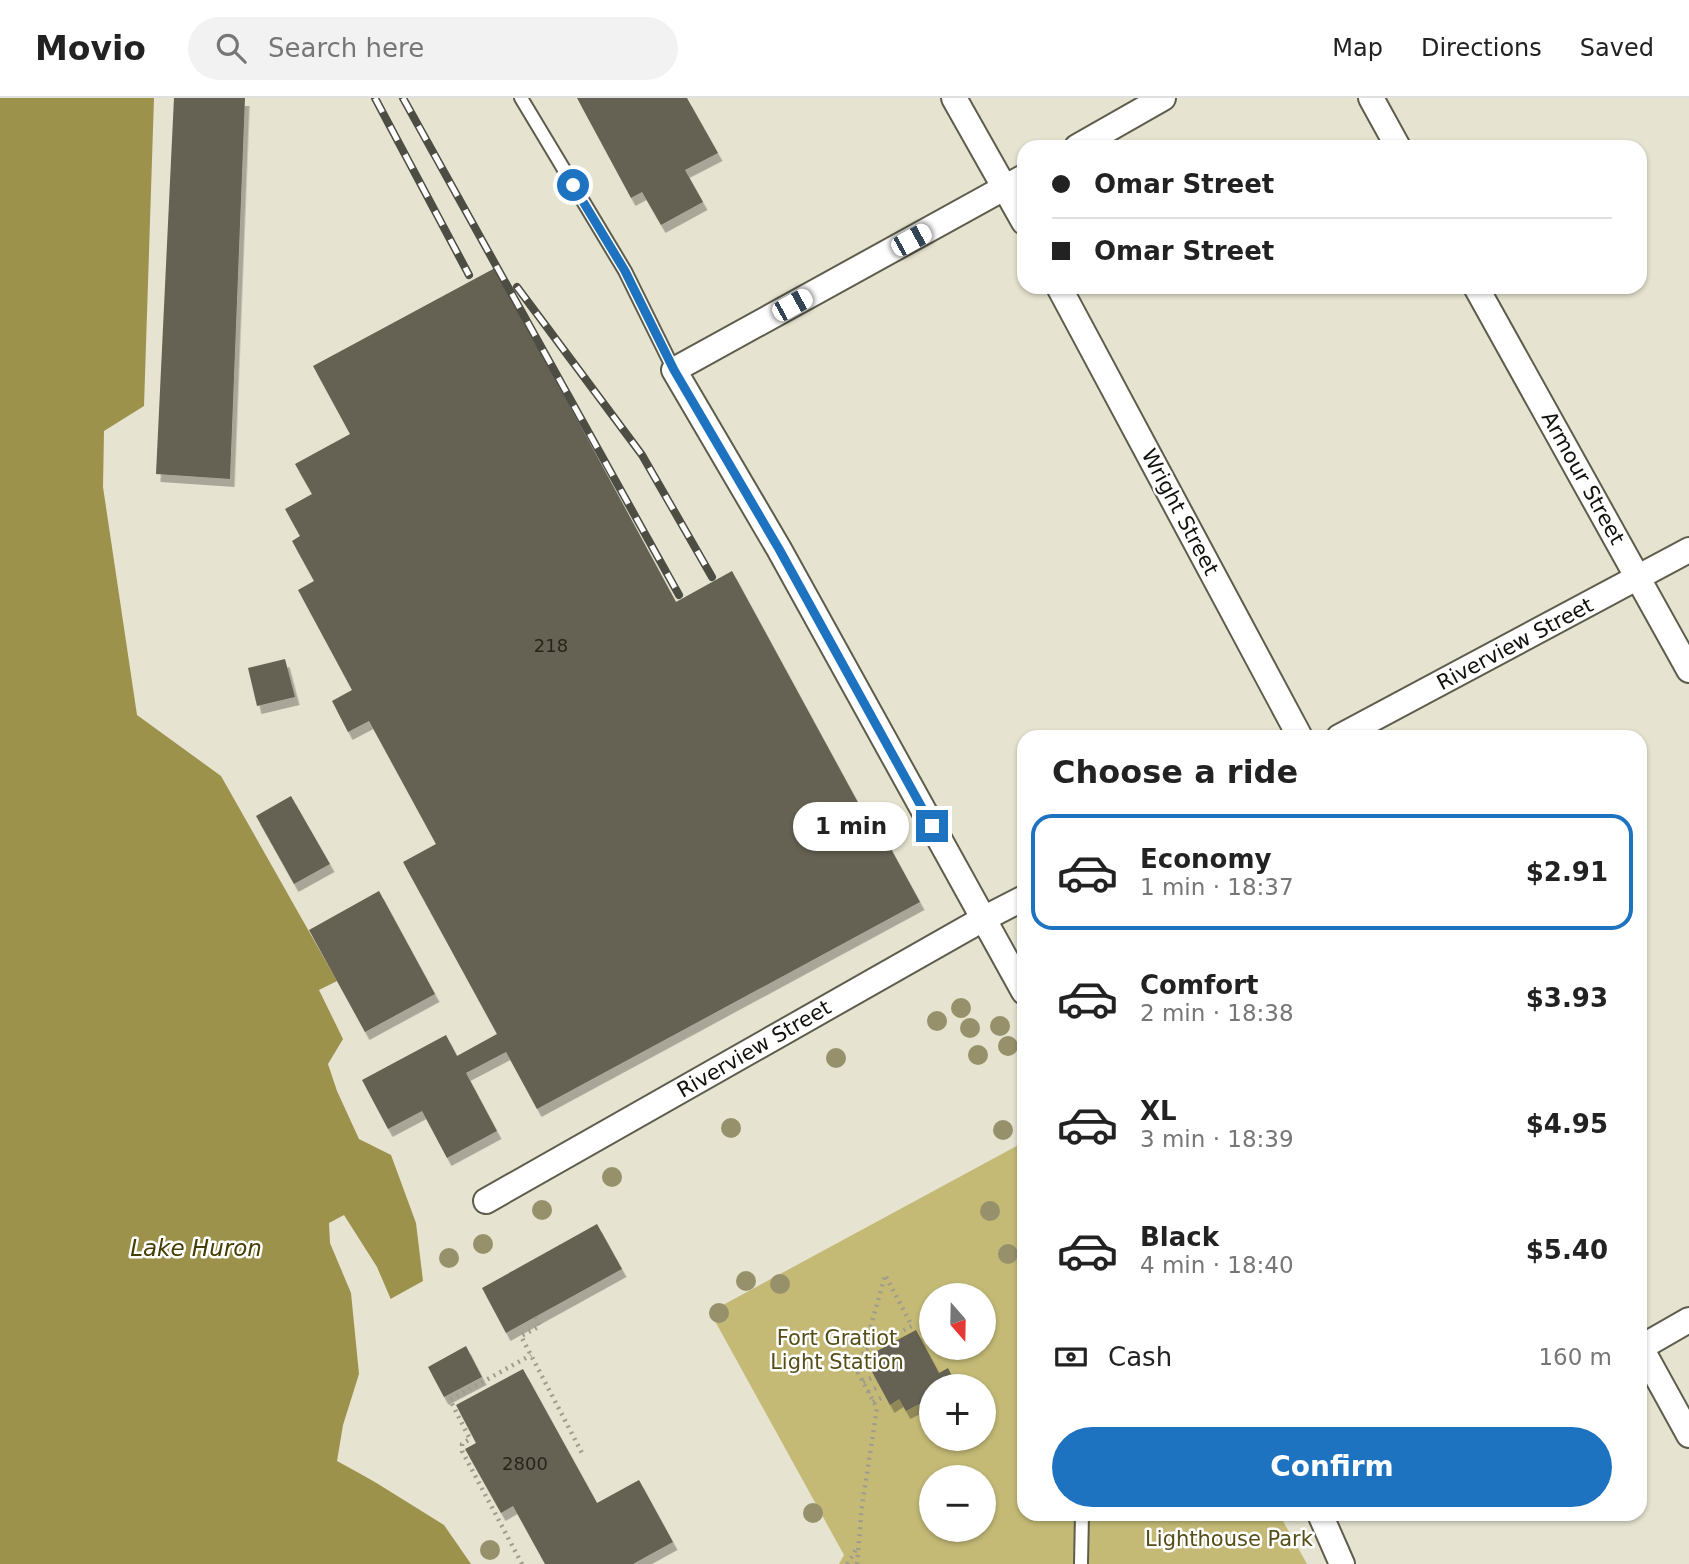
<!DOCTYPE html>
<html lang="en">
<head>
<meta charset="utf-8">
<style>
  :root { --surface:#fff; --page:#f2f2f2; --text:#222; --muted:#767676; --line:#e0e0e0; --accent:#1e73c1 }
  body { margin:0; font-family:"DejaVu Sans",sans-serif; background:var(--page); color:var(--text); height:100vh; display:flex; flex-direction:column; font-size:26px; white-space:nowrap }
  * { box-sizing:border-box; margin:0 }
  p { font-size:23px; color:var(--muted) }
  .icon { flex:none; width:38px; height:38px; fill:none; stroke:currentColor; stroke-width:2; stroke-linecap:round; stroke-linejoin:round }
  .map { position:relative; flex:1; overflow:hidden }
  .drawer { position:absolute; left:1017px; top:632px; width:630px; height:791px; display:flex; flex-direction:column; background:var(--surface); border-radius:21px; box-shadow:0 2px 5px #0004 }
  .drawer>* { flex:none }
  .banner { position:absolute; left:1017px; top:42px; width:630px; height:154px; border-radius:21px; box-shadow:0 2px 5px #0004; display:grid; align-content:center; height:154px; padding:0 35px; background:var(--surface) }
  .needle { width:46px; rotate:160deg }
  .controls { position:absolute; left:919px; top:1185px; display:grid; gap:14px }
  .controls a { display:grid; place-items:center; width:77px; height:77px; border-radius:50%; background:var(--surface); box-shadow:0 2px 5px #0004; font-size:35px }
  .end { position:absolute; width:32px; height:32px; margin:-16px; border:9px solid #1e73c1; background:#fff; box-shadow:0 0 0 4px #fff }
  .from { border-radius:50% }
  .bubble { position:absolute; height:49px; border-radius:24px; background:var(--surface); box-shadow:0 2px 5px #0004; font-size:23px; font-weight:700; line-height:49px; text-align:center }
  .car { position:absolute; width:21px; height:42px; margin:-21px -10px; border-radius:9px; box-shadow:0 0 5px 2px #0007; background:linear-gradient(#fff 24%,#345 0 40%,#fff 0 76%,#345 0 86%,#fff 0) }
  .banner b { display:flex; align-items:center; gap:24px; height:66px; font-size:26px }
  .banner b+b { border-top:2px solid var(--line) }
  .banner i { width:18px; height:18px; background:var(--text) }
  ul { padding:0; list-style:none }
  li { display:flex; align-items:center; gap:21px; height:116px; margin:0 14px 10px; padding:0 21px; border:4px solid transparent; border-radius:21px }
  li div { flex:1 }
  li b { display:block; font-size:26px }
  li em { font-style:normal; font-weight:700 }
  li.active { border-color:var(--accent) }
  li>.icon { width:63px; height:63px; stroke-width:1.5 }
  h2 { padding:0 35px; font-size:32px; line-height:84px }
  .pay { display:flex; align-items:center; gap:18px; height:77px; padding:0 35px; font-size:26px }
  .pay p { margin-inline-start:auto }
  .primary-button { display:flex; gap:14px; margin-top:auto; padding:14px 35px }
  .primary-button a { flex:1; height:80px; border-radius:42px; background:var(--accent); color:#fff; font-size:28px; font-weight:700; line-height:80px; text-align:center }
  header { display:flex; align-items:center; gap:42px; box-sizing:border-box; height:98px; padding:0 35px; background:var(--surface); border-bottom:2px solid var(--line) }
  header strong { font-size:33px }
  nav { display:flex; gap:38px; margin-inline-start:auto; font-size:24px }
  .search { width:490px; height:63px; background:var(--page); display:flex; align-items:center; gap:18px; box-sizing:border-box; padding:0 24px; border-radius:38px; color:var(--muted); font-size:26px }
  .map>svg:first-child { display:block }
  .green { fill:#c4ba76; fill-rule:evenodd }
  .water { fill:#9c924c }
  .pier { fill:#e6e3d0 }
  .building { fill:#656252; filter:url(#shadow) }
  .lines { fill:none; stroke-linecap:round; stroke-linejoin:round }
  .lane-casing { stroke:#5e5c4b; stroke-width:16 }
  .street-casing { stroke:#5e5c4b; stroke-width:28 }
  .path { stroke:#9f9c8e; stroke-width:4.5; stroke-dasharray:2 5; stroke-linecap:butt }
  .lane { stroke:#fff; stroke-width:12 }
  .street { stroke:#fff; stroke-width:24 }
  .rail-casing { stroke:#4e4d43; stroke-width:8 }
  .rail { stroke:#fff; stroke-width:5; stroke-dasharray:16; stroke-linecap:butt }
  .tree { fill:#97916b }
  .route { stroke:#1e73c1; stroke-width:9 }
  .labels { text-anchor:middle; stroke-width:5; stroke-linejoin:round; paint-order:stroke }
  .number-label { font-size:18px; fill:#26241c }
  .street-label { font-size:21px; fill:#11100a; stroke:#fff }
  .park-label { font-size:21px; fill:#564e18; stroke:#fff }
  .water-label { font-size:23px; font-style:italic; fill:#453d02; stroke:#fff }
</style>
</head>
<body>
<header>
<strong>Movio</strong>
<div class="search"><svg class="icon" aria-label="search" viewBox="0 0 24 24"><circle cx="10" cy="10" r="6"/><path d="M15 15l6 6"/></svg>Search here</div>
<nav><a>Map</a><a>Directions</a><a>Saved</a></nav>
</header>
<div class="map">
<svg width="1689" height="1466" viewBox="0 0 1689 1466">
  <defs>
    <filter id="shadow"><feDropShadow dx="4.5" dy="8" stdDeviation="0" flood-color="#0004"/></filter>
  </defs>
  <rect width="100%" height="100%" fill="#e6e3d0"/>
  <path class="green" d="M1024 1044V1416H1279L1307 1466H839L844 1457 710 1214ZM931 1197H984V1250H931ZM931 1288H984V1340H931ZM931 1379H984V1432H931Z"/>
  <polygon class="water" points="0,0 154,0 144,308 104,333 103,389 137,617 221,678 337,883 319,892 343,941 328,966 337,993 359,1041 391,1057 416,1125 423,1183 385,1204 354,1371 444,1427 471,1466 0,1466"/>
  <polygon class="pier" points="344,1117 377,1169 392,1204 388,1206 392,1235 383,1325 358,1370 378,1382 377,1385 337,1363 343,1327 359,1276 351,1195 330,1145 329,1125"/>
  <g class="building">
    <polygon points="174,0 245,0 230,381 156,376"/>
    <polygon points="577,0 687,0 718,55 685,72 703,104 661,127 642,94 631,100"/>
    <polygon points="495,170 676,504 732,473 861,710 867,707 920,804 537,1011 506,954 466,975 497,1033 447,1060 422,1013 388,1031 362,982 446,937 457,958 497,936 403,764 436,746 369,623 348,634 332,603 352,592 298,492 314,483 292,443 300,438 285,411 312,396 295,366 350,336 313,268"/>
    <polygon points="285,561 295,599 257,608 248,570"/>
    <polygon points="291,698 330,766 294,786 256,718"/>
    <polygon points="379,793 435,896 365,934 309,832"/>
    <polygon points="597,1126 622,1171 506,1235 482,1190"/>
    <polygon points="916,1232 939,1275 948,1270 956,1286 931,1288 931,1300 906,1313 899,1301 890,1307 870,1270 881,1264 875,1254"/>
    <polygon points="466,1248 482,1279 444,1299 428,1269"/>
    <polygon points="523,1271 597,1405 639,1382 673,1444 633,1466 545,1466 513,1408 501,1415 465,1351 476,1345 456,1307"/>
  </g>
  <g class="lines">
    <g class="lane-casing">
      <g id="lane">
        <polyline points="521,0 625,173 674,272"/>
        <polyline points="1081,1466 1082,1416"/>
      </g>
    </g>
    <g class="street-casing">
      <g id="street">
        <polyline points="954,0 1024,124"/>
        <polyline points="1371,0 1398,49"/>
        <polyline points="1077,49 1163,0"/>
        <polyline points="1024,79 674,272 779,451 1024,894"/>
        <polyline points="1059,189 1300,639"/>
        <polyline points="1476,189 1689,572"/>
        <polyline points="1339,639 1689,452"/>
        <polyline points="486,1103 983,821 1024,800"/>
        <polyline points="1640,1248 1689,1337"/>
        <polyline points="1640,1250 1689,1222"/>
        <polyline points="1320,1416 1342,1466"/>
      </g>
    </g>
    <g class="path">
      <polyline points="535,1219 540,1228 521,1238 583,1357"/>
      <polyline points="863,1284 875,1278"/>
      <polyline points="868,1294 880,1288"/>
      <polyline points="873,1304 885,1298"/>
      <polyline points="522,1466 462,1353 462,1346 470,1341 450,1302 531,1257"/>
      <polyline points="847,1466 857,1450"/>
      <polyline points="857,1466 862,1408 877,1310 858,1275 885,1177 912,1228 863,1253"/>
    </g>
    <use href="#lane" class="lane"/>
    <use href="#street" class="street"/>
    <g class="rail-casing">
      <g id="rail">
        <polyline points="375,0 469,177"/>
        <polyline points="403,0 679,497"/>
        <polyline points="517,189 642,357 712,479"/>
      </g>
    </g>
    <use href="#rail" class="rail"/>
  </g>
  <g class="tree">
    <circle cx="961" cy="910" r="10"/>
    <circle cx="937" cy="923" r="10"/>
    <circle cx="1000" cy="928" r="10"/>
    <circle cx="970" cy="930" r="10"/>
    <circle cx="1008" cy="948" r="10"/>
    <circle cx="978" cy="957" r="10"/>
    <circle cx="836" cy="960" r="10"/>
    <circle cx="731" cy="1030" r="10"/>
    <circle cx="1003" cy="1032" r="10"/>
    <circle cx="612" cy="1079" r="10"/>
    <circle cx="542" cy="1112" r="10"/>
    <circle cx="990" cy="1113" r="10"/>
    <circle cx="483" cy="1146" r="10"/>
    <circle cx="1008" cy="1156" r="10"/>
    <circle cx="449" cy="1160" r="10"/>
    <circle cx="746" cy="1183" r="10"/>
    <circle cx="780" cy="1186" r="10"/>
    <circle cx="719" cy="1215" r="10"/>
    <circle cx="813" cy="1415" r="10"/>
    <circle cx="490" cy="1452" r="10"/>
  </g>
  <g class="lines">
    <polyline class="route" points="573,87 625,173 674,272 779,451 932,728"/>
  </g>
  <g class="labels">
    <g class="number-label">
      <text x="551" y="554">218</text>
      <text x="525" y="1372">2800</text>
    </g>
    <g class="street-label">
      <text transform="translate(1583 380) rotate(61)" y="7">Armour Street</text>
      <text transform="translate(1180 414) rotate(62)" y="7">Wright Street</text>
      <text transform="translate(1515 546) rotate(-28)" y="7">Riverview Street</text>
      <text transform="translate(754 951) rotate(-30)" y="7">Riverview Street</text>
    </g>
    <g class="park-label">
      <text x="837" y="1247">Fort Gratiot<tspan x="837" dy="24">Light Station</tspan></text>
      <text x="1229" y="1448">Lighthouse Park</text>
    </g>
    <g class="water-label">
      <text x="196" y="1158">Lake Huron</text>
    </g>
  </g>
</svg>
<div class="controls">
<a><svg class="needle" viewBox="-14 -14 28 28"><path d="M0-13l5 13h-10z" fill="#e53935"/><path d="M0 13l5-13h-10z" fill="#767676"/></svg></a>
<a>+</a>
<a>−</a>
</div>
<i class="end from" style="left:573px;top:87px"></i>
<i class="end" style="left:932px;top:728px"></i>
<div class="bubble" style="left:793px;top:704px;width:116px">1 min</div>
<i class="car" style="left:911px;top:142px;rotate:61deg"></i>
<i class="car" style="left:792px;top:207px;rotate:61deg"></i>
<div class="banner">
<b><i class="from"></i>Omar Street</b>
<b><i></i>Omar Street</b>
</div>
<section class="drawer">
<h2>Choose a ride</h2>
<ul>
<li class="active"><svg class="icon" aria-label="car" viewBox="0 0 24 24"><path d="M5 17H2v-5l4-1 3-4h7l3 4 3 1v5h-3M9 17h6M6 11h13"/><circle cx="7" cy="17" r="2"/><circle cx="17" cy="17" r="2"/></svg><div><b>Economy</b><p>1 min · 18:37</p></div><em>$2.91</em></li>
<li><svg class="icon" aria-label="car" viewBox="0 0 24 24"><path d="M5 17H2v-5l4-1 3-4h7l3 4 3 1v5h-3M9 17h6M6 11h13"/><circle cx="7" cy="17" r="2"/><circle cx="17" cy="17" r="2"/></svg><div><b>Comfort</b><p>2 min · 18:38</p></div><em>$3.93</em></li>
<li><svg class="icon" aria-label="car" viewBox="0 0 24 24"><path d="M5 17H2v-5l4-1 3-4h7l3 4 3 1v5h-3M9 17h6M6 11h13"/><circle cx="7" cy="17" r="2"/><circle cx="17" cy="17" r="2"/></svg><div><b>XL</b><p>3 min · 18:39</p></div><em>$4.95</em></li>
<li><svg class="icon" aria-label="car" viewBox="0 0 24 24"><path d="M5 17H2v-5l4-1 3-4h7l3 4 3 1v5h-3M9 17h6M6 11h13"/><circle cx="7" cy="17" r="2"/><circle cx="17" cy="17" r="2"/></svg><div><b>Black</b><p>4 min · 18:40</p></div><em>$5.40</em></li>
</ul>
<div class="pay"><svg class="icon" aria-label="cash" viewBox="0 0 24 24"><path d="M3 7h18v10H3z"/><circle cx="12" cy="12" r="2"/></svg>Cash<p>160 m</p></div>
<div class="primary-button"><a>Confirm</a></div>
</section>
</div>
</body>
</html>
